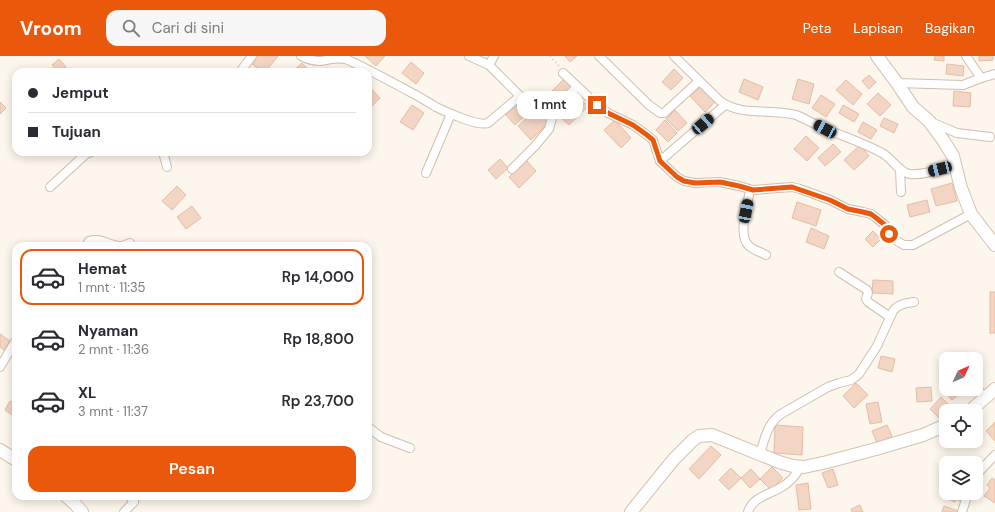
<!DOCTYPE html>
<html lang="id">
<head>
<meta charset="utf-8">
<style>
  :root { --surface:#fff; --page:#f7f7f7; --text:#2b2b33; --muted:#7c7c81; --line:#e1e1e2; --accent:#ea580c }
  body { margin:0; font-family:"DM Sans",sans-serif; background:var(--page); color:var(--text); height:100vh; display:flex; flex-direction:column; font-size:15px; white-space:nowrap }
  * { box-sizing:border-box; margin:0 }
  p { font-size:13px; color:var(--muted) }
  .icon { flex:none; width:22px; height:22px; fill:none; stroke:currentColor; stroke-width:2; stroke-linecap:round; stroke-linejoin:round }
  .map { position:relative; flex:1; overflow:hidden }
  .sheet { position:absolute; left:12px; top:186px; width:360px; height:258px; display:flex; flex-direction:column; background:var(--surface); border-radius:12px; box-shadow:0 2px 10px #0003 }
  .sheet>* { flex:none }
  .top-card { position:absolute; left:12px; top:12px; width:360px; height:88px; border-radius:12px; box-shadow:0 2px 10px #0003; display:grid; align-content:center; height:88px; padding:0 16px; background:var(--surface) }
  .needle { width:26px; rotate:46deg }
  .tools { position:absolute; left:939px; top:296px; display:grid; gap:8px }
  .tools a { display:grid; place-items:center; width:44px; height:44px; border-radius:8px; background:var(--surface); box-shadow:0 2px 10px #0003; font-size:20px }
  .end { position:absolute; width:18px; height:18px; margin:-9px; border:5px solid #ea580c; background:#fff; box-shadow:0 0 0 2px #fff }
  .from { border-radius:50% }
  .bubble { position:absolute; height:28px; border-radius:12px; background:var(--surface); box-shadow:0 2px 10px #0003; font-size:13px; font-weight:600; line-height:28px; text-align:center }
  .car { position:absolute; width:12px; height:24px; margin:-12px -6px; border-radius:5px; box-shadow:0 0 3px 1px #0007; background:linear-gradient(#222 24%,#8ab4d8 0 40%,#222 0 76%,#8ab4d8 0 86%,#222 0) }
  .top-card b { display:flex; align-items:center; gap:14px; height:38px; font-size:15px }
  .top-card b+b { border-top:1px solid var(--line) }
  .top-card i { width:10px; height:10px; background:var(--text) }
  ul { padding:7px 0 0; list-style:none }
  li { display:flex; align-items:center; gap:12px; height:56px; margin:0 8px 6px; padding:0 8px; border:2px solid transparent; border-radius:12px }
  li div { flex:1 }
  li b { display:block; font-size:15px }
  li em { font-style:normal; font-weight:600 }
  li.on { border-color:var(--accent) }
  li>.icon { width:36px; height:36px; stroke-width:1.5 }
  .primary-button { display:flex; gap:8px; margin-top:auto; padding:8px 16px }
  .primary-button a { flex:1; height:46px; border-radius:12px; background:var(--accent); color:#fff; font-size:16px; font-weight:600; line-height:46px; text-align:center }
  header { display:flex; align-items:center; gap:24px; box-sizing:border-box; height:56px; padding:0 20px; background:var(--accent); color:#fff }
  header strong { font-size:19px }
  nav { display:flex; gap:22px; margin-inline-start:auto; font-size:14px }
  .search { width:280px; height:36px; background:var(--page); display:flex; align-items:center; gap:10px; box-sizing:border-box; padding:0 14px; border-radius:12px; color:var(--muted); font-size:15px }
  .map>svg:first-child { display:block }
  .building { fill:#f3d5c3; stroke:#e6bba3 }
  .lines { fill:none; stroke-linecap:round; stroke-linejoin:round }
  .street-casing { stroke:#d1beb0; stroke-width:10 }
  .secondary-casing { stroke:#d6c0b0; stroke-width:14 }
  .path { stroke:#d9b8a5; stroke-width:1.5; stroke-dasharray:1 3; stroke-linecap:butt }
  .street { stroke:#fff; stroke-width:8 }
  .secondary { stroke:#fff; stroke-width:12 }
  .route { stroke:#ea580c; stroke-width:5 }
</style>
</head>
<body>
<header>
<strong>Vroom</strong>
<div class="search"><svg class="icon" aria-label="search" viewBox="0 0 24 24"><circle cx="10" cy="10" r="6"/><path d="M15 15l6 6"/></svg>Cari di sini</div>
<nav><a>Peta</a><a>Lapisan</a><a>Bagikan</a></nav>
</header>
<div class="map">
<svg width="995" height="456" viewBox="0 0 995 456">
  <rect width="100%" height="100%" fill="#fdf6ec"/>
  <g class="building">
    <polygon points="258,0 278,0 265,16 263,16 252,8"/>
    <polygon points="365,0 385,0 376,10"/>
    <polygon points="565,0 577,0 570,6"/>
    <polygon points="935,0 944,0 944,5 934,4"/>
    <polygon points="979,0 993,0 993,4 979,5"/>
    <polygon points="59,3 66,11 61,16 58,16 52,9"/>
    <polygon points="411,6 424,17 416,28 402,17"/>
    <polygon points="302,7 311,16 292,16"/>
    <polygon points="947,8 964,10 963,20 946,18"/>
    <polygon points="674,13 683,22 671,34 662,26"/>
    <polygon points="869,19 876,26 869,33 862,25"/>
    <polygon points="565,22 573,30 560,44 551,36"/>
    <polygon points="744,23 763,31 758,44 739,36"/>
    <polygon points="798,23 814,28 809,48 792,43"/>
    <polygon points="846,24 862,38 853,49 836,34"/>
    <polygon points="700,31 715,46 705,56 690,40"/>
    <polygon points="372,34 380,42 368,54 368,37"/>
    <polygon points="954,35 971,37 970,51 953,50"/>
    <polygon points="878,37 891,49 880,60 867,48"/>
    <polygon points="821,39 835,48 826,61 812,52"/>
    <polygon points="578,41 588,50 569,69 559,60"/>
    <polygon points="522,44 531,54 515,69 506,59"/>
    <polygon points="0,46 6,52 0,58"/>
    <polygon points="412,49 424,57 413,74 400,66"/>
    <polygon points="843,49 859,58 854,66 839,57"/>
    <polygon points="535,54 548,67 531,84 518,70"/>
    <polygon points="675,54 687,67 678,75 666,63"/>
    <polygon points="884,62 898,68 894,77 880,70"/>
    <polygon points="615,64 631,82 621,92 604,74"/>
    <polygon points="665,64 677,77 668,86 656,74"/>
    <polygon points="863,66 877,74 871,83 858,76"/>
    <polygon points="806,80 819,92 807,105 794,93"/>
    <polygon points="833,88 841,96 825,110 818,102"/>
    <polygon points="860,89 869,100 854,114 844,104"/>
    <polygon points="500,103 508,112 496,123 488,114"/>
    <polygon points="526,104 536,115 519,132 509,121"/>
    <polygon points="952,127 957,145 936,150 931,133"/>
    <polygon points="177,130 186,139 172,154 162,145"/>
    <polygon points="927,144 930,156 910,161 907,149"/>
    <polygon points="797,146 821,154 816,170 792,162"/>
    <polygon points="192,150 201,162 186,173 177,161"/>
    <polygon points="811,172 829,180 824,193 806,186"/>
    <polygon points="873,175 881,183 873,191 865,183"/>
    <polygon points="873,224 893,225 893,238 872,237"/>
    <rect x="990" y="236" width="5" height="41"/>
    <polygon points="0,278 10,285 4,294 0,291"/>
    <polygon points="881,300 895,303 892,316 878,312"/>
    <polygon points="946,326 946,333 965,333 952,344 940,331"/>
    <polygon points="856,327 868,339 854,352 843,340"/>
    <polygon points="931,331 932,345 917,346 916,332"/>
    <polygon points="941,341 951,351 947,355 946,355 946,356 940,363 930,353"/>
    <polygon points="10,345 16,349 15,361 5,354"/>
    <polygon points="878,346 882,366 870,368 866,348"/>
    <polygon points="995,366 995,385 986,375"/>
    <polygon points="775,369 803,371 802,399 774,397"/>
    <polygon points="887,369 892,380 877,387 872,375"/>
    <polygon points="955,385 970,385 961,392"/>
    <polygon points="711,390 721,399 699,423 689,413"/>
    <polygon points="772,411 783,422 771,434 760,423"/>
    <polygon points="731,412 741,422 729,434 719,424"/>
    <polygon points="751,413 760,423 750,432 741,422"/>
    <polygon points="833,413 838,429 828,432 822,417"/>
    <polygon points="992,422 995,424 995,447 984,440 990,432 987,429"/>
    <polygon points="808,427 811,453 799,454 796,429"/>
    <polygon points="951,437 965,437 960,445 956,443 955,446 948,443"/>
    <polygon points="860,449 863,456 852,456 851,453"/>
    <polygon points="944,450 959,455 959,456 942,456"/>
  </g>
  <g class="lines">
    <g class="street-casing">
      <g id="street">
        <path d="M301 0C307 3 313 5 320 5 330 4 334 1 346 3 368 13 390 25 412 37 420 41 428 46 436 51 446 56 479 71 488 67L520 40 553 54 577 31"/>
        <polyline points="469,0 489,9"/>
        <polyline points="494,0 489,9 520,40"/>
        <polyline points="599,0 649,49 660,57 664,57 699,25"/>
        <path d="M674 0 719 44C739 61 772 52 796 59 806 63 815 69 826 73 845 81 864 87 882 97 892 102 899 117 910 118 922 120 943 112 955 109"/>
        <polyline points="966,0 981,22"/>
        <polyline points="240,16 252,0"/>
        <polyline points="563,17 597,49 608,57 633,69 647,79 653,84 660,105 725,49"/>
        <polyline points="897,27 963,29 981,22 995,18"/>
        <polyline points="931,66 957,77 990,81"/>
        <polyline points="163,96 167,111"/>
        <polyline points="660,105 677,121 684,125 695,127 720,126 739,130 753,134 792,131 800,133 830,144 848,153 863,156 871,158 875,161 885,169 889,178 897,185 904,189 913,189 971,158"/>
        <polyline points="512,113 535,90 549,73 552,62 553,54"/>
        <polyline points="900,113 901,136"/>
        <polyline points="426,117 451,58"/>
        <polyline points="50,131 86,98 91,96"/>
        <path d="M750 134C748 148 737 179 749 190 753 194 761 196 766 199"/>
        <path d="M86 190 89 185C101 181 109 190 121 190 124 190 127 188 130 187"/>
        <polyline points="839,216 867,234 868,237 866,243 868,246 890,261"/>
        <polyline points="0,311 16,284"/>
        <polyline points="976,329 984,343"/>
        <polyline points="368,371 381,381 410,392"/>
        <path d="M760 398C765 382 767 368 781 358L828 331 839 327 851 324 859 318 877 290 893 255C898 248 906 247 914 246"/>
        <polyline points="976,419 995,399"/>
        <polyline points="124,456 134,446 129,440"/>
        <path d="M748 456C753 441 768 439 780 432 789 427 796 420 800 411"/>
        <polyline points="962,456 968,437"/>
      </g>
    </g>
    <g class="secondary-casing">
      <g id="secondary">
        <polyline points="877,0 897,27 913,51 929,65 943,84 953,100 961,132 971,158 995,189"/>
        <polyline points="970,355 995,333"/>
        <polyline points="0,394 16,404"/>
        <polyline points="66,440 75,448 82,456"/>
        <polyline points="631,456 674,403 693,384 699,380 712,379 779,406 793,410 804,411 827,406 876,393 923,379 946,369"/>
      </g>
    </g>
    <polyline class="path" points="550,0 559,10"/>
    <use href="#street" class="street"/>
    <use href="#secondary" class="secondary"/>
  </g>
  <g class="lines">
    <polyline class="route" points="597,49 608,57 633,69 647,79 653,84 660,105 677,121 684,125 695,127 720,126 739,130 753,134 792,131 830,144 848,153 863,156 871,158 875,161 885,169 889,178"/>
  </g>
</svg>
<div class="tools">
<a><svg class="needle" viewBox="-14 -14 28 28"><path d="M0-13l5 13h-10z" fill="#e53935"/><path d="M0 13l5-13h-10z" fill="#7c7c81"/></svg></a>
<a><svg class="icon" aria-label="locate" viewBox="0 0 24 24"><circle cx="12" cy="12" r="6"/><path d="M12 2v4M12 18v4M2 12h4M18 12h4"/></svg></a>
<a><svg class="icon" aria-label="layers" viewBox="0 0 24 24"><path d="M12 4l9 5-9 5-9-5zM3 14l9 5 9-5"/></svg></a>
</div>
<i class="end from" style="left:889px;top:178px"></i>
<i class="end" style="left:597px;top:49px"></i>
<div class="bubble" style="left:517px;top:35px;width:66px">1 mnt</div>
<i class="car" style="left:703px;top:68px;rotate:49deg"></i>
<i class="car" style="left:825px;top:73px;rotate:298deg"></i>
<i class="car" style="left:940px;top:113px;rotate:256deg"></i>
<i class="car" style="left:746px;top:155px;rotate:11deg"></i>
<div class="top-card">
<b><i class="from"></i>Jemput</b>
<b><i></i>Tujuan</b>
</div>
<section class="sheet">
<ul>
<li class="on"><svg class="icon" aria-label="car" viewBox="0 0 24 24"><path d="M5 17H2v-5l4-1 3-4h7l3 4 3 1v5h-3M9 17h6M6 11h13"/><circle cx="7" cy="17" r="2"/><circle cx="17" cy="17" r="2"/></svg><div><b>Hemat</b><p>1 mnt · 11:35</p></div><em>Rp 14,000</em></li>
<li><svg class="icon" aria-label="car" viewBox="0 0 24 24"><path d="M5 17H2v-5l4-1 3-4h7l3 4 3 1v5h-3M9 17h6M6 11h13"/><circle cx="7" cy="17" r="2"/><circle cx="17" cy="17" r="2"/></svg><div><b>Nyaman</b><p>2 mnt · 11:36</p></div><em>Rp 18,800</em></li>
<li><svg class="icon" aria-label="car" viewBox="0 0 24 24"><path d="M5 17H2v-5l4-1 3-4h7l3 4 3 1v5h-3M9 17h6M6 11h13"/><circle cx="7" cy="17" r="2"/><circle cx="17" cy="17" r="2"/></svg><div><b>XL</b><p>3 mnt · 11:37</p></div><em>Rp 23,700</em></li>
</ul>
<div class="primary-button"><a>Pesan</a></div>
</section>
</div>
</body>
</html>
